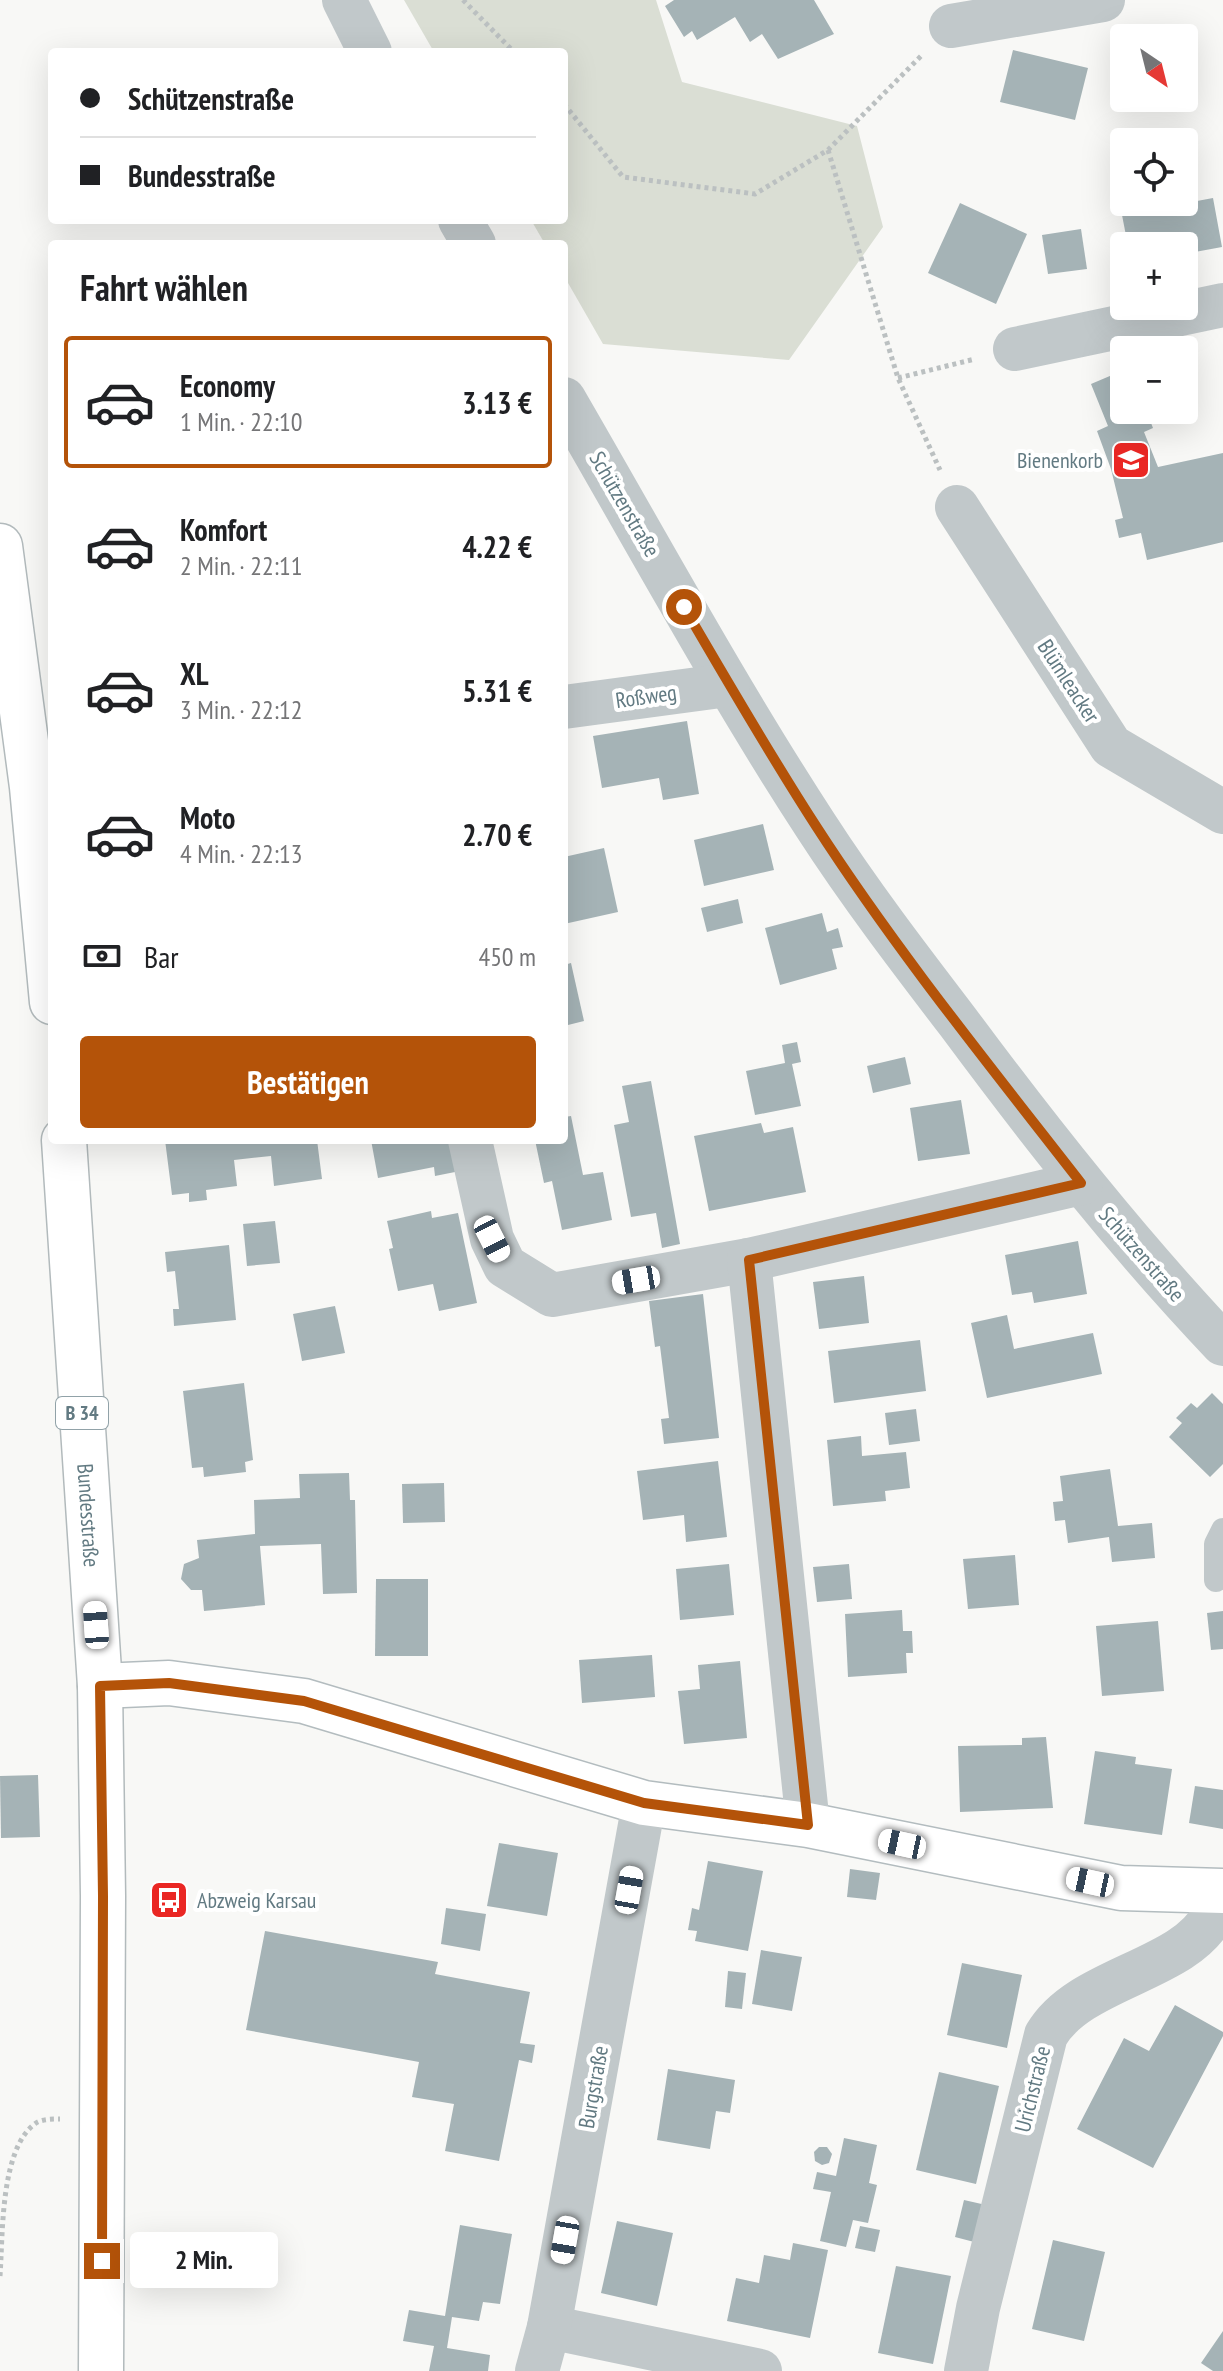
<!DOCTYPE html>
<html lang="de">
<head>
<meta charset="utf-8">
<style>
  :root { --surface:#fff; --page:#f6f6f6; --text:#202124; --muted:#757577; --line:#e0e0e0; --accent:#b45309 }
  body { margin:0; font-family:"PT Sans Narrow",sans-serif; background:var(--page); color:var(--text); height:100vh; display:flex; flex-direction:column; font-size:30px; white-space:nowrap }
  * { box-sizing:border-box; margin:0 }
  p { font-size:26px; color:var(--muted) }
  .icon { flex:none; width:44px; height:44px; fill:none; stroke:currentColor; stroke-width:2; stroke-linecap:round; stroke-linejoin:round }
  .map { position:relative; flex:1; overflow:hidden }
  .details { position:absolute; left:48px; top:240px; width:520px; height:904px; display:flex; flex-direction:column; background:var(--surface); border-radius:8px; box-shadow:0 8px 32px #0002 }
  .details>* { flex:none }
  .hud { position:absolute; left:48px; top:48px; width:520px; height:176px; border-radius:8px; box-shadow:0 8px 32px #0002; display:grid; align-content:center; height:176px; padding:0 32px; background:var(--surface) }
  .needle { width:52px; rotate:145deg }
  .buttons { position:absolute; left:1110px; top:24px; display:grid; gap:16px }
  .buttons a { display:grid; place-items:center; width:88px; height:88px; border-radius:8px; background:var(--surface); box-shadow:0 8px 32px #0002; font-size:40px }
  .end { position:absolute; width:36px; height:36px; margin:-18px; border:10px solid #b45309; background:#fff; box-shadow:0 0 0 4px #fff }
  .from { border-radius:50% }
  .bubble { position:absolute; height:56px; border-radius:8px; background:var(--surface); box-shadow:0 8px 32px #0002; font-size:26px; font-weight:700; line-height:56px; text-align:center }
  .car { position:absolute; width:24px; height:48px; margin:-24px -12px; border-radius:10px; box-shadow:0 0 6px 2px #0007; background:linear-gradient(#fff 24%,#345 0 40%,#fff 0 76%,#345 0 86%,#fff 0) }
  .hud b { display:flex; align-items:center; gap:28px; height:76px; font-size:30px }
  .hud b+b { border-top:2px solid var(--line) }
  .hud i { width:20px; height:20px; background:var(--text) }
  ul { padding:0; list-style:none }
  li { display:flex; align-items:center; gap:24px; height:132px; margin:0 16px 12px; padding:0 16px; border:4px solid transparent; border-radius:8px }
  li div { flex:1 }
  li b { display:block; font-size:30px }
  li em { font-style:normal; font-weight:700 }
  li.active { border-color:var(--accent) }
  li>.icon { width:72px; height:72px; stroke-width:1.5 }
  h2 { padding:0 32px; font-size:36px; line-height:96px }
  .pay { display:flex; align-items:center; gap:20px; height:88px; padding:0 32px; font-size:30px }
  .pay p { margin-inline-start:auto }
  .button { display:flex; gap:16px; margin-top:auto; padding:16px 32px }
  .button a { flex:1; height:92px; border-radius:8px; background:var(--accent); color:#fff; font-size:32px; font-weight:700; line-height:92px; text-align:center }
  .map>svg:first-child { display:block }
  .green { fill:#daded4 }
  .building { fill:#a5b3b6 }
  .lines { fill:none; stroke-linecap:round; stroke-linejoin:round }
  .secondary-casing { stroke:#b3bcbf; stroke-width:47 }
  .primary-casing { stroke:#b2babc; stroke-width:47 }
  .path { stroke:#bbc0c1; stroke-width:5; stroke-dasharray:4 4; stroke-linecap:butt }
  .lane { stroke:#c1c8ca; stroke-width:24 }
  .street { stroke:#c1c8ca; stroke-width:44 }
  .secondary { stroke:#fff; stroke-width:44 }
  .primary { stroke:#fff; stroke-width:44 }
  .route { stroke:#b45309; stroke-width:10 }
  .labels { text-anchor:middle; stroke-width:8; stroke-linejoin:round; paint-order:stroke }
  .shield { fill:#fff; stroke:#91a2a8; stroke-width:2 }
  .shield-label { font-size:20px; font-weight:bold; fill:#627a82 }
  .poi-label { font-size:22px; fill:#627a82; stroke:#fff; text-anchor:end }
  .street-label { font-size:22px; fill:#627a82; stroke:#fff }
</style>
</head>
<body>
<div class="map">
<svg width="1223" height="2371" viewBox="0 0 1223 2371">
  <rect width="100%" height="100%" fill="#f8f8f6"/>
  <polygon class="green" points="404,0 656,0 682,82 857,126 883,227 789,360 603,344 564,276 564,244 545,244 531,220 564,220 564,52 434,52"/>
  <g class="building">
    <polygon points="674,0 814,0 834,34 778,59 762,34 750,42 735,17 697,40 692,31 684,37 665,6"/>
    <polygon points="1013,50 1088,68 1075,120 1000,102"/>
    <polygon points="1213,198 1222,247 1184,254 1184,246 1128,246 1122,215"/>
    <polygon points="960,203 1027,234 996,304 928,273"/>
    <polygon points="1081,229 1087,269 1048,274 1042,235"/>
    <polygon points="1124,370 1124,410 1146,410 1153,428 1144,432 1158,467 1223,453 1223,542 1147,560 1141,533 1119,538 1115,520 1123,518 1111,469 1097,431 1108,426 1091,384"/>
    <polygon points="687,721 699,794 663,800 659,778 602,788 593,736"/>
    <polygon points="763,824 774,870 704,886 694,840"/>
    <polygon points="604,848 618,912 564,924 564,857"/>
    <polygon points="738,899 743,923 707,932 701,908"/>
    <polygon points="822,913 827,932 838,928 843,947 832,949 837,969 780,985 765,928"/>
    <polygon points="571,963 584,1021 564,1026 564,965"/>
    <polygon points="797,1042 801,1062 792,1064 801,1106 755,1115 746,1071 785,1063 782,1045"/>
    <polygon points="905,1057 911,1084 873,1093 867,1066"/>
    <polygon points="651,1081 680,1244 662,1248 656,1213 631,1217 614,1125 629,1122 622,1086"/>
    <polygon points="961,1100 970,1154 918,1161 910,1108"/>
    <polygon points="571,1116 583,1175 603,1172 612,1220 562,1230 552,1181 544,1183 535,1140 564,1140 564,1117"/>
    <polygon points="761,1123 764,1133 793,1127 806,1192 709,1211 694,1136"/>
    <polygon points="165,1140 317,1140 322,1179 274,1186 271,1156 234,1160 237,1186 206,1190 207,1200 189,1202 189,1193 172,1195"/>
    <polygon points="371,1140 454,1140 460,1171 435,1176 434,1167 378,1178"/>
    <polygon points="431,1211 432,1218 458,1213 477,1303 439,1311 433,1284 398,1291 389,1249 393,1248 387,1221"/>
    <polygon points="275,1221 280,1263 247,1266 243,1224"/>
    <polygon points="1078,1241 1087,1294 1034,1303 1032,1292 1012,1295 1005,1255"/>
    <polygon points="229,1245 236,1320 174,1326 173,1309 179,1309 175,1271 167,1272 165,1252"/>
    <polygon points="864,1276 869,1323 819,1329 813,1282"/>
    <polygon points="703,1294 719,1438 664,1444 661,1419 669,1418 660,1346 655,1347 649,1301"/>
    <polygon points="335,1306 345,1353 302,1361 293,1314"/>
    <polygon points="1007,1315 1014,1349 1093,1333 1102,1374 987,1398 971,1323"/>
    <polygon points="920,1340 926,1391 834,1403 828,1351"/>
    <polygon points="244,1383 253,1460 245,1462 246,1472 204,1477 203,1467 192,1468 183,1391"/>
    <polygon points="1212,1393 1223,1404 1223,1464 1210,1477 1169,1437 1182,1423 1176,1418 1191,1403 1197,1408"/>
    <polygon points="916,1409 920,1441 889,1445 885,1413"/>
    <polygon points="861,1436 862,1456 906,1452 910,1488 885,1491 886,1501 833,1506 827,1440"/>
    <polygon points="718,1461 727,1537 686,1542 684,1515 643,1520 637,1471"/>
    <polygon points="1110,1469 1118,1526 1152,1523 1155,1558 1112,1562 1109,1537 1068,1543 1065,1520 1055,1521 1053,1502 1063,1501 1060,1476"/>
    <polygon points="349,1473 350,1500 355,1500 357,1593 323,1594 321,1544 260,1546 265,1605 204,1611 202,1590 191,1590 181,1579 184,1564 199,1558 197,1540 255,1534 254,1500 300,1498 299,1474"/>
    <polygon points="444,1483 445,1522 403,1523 402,1484"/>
    <polygon points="1015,1555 1019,1605 968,1609 963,1559"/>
    <polygon points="729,1564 734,1615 680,1620 676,1569"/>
    <polygon points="849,1564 852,1599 817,1602 813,1567"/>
    <polygon points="376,1579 428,1579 428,1656 375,1656"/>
    <polygon points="902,1610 903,1631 912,1631 913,1653 906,1653 907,1673 848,1677 845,1614"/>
    <polygon points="1223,1611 1223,1649 1211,1650 1207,1613"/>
    <polygon points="1158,1621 1164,1691 1102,1696 1096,1626"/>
    <polygon points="652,1655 655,1697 582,1703 579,1660"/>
    <polygon points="740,1661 747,1738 684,1744 678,1691 700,1689 698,1665"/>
    <polygon points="1046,1737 1053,1808 960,1812 958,1746 1022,1745 1022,1738"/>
    <polygon points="1095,1751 1136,1757 1135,1764 1172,1769 1162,1835 1084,1824"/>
    <polygon points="38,1775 40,1837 1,1838 0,1776"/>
    <polygon points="1195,1786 1223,1790 1223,1829 1189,1823"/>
    <polygon points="499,1843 558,1853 547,1916 487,1906"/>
    <polygon points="708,1861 763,1871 748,1951 695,1941 697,1931 688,1930 692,1908 699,1910"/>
    <polygon points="850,1869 880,1873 876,1900 847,1897"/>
    <polygon points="446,1908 486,1914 480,1951 441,1944"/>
    <polygon points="265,1931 438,1962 435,1974 530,1992 520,2043 535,2045 532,2063 519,2060 499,2161 445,2151 454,2104 412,2097 419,2062 246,2030"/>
    <polygon points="761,1950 802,1957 792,2011 752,2004"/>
    <polygon points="962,1963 1022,1975 1007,2048 947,2035"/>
    <polygon points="728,1971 746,1973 742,2009 725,2007"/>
    <polygon points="1175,2005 1223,2032 1223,2036 1153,2168 1077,2129 1124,2038 1149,2051"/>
    <polygon points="668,2069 735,2080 730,2113 716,2111 710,2149 657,2140"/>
    <polygon points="939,2072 999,2086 976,2184 916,2170"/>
    <polygon points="844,2138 877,2145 869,2183 877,2185 868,2223 853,2220 846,2247 820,2241 831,2192 813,2189 817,2172 836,2176"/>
    <polygon points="819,2147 827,2147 832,2154 829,2163 822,2165 815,2161 814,2152"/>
    <polygon points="964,2200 986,2205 978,2243 955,2237"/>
    <polygon points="617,2221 673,2233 657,2306 601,2293"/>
    <polygon points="460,2225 512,2234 500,2304 483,2302 479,2321 452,2317 447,2348 490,2355 488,2371 429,2371 434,2346 403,2341 409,2310 445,2316"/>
    <polygon points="860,2226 880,2230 875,2252 855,2248"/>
    <polygon points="1053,2240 1105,2252 1084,2341 1032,2329"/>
    <polygon points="793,2243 828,2250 810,2338 727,2321 736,2278 759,2283 764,2255 790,2260"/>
    <polygon points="896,2266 951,2276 933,2364 878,2353"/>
    <polygon points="1223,2331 1223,2371 1213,2371 1201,2363"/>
  </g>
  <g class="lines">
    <g class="secondary-casing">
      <polyline id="secondary" points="100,1686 169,1683 304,1701 644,1803 808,1825 1121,1888 1223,1891"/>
    </g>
    <g class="primary-casing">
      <g id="primary">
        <polyline points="0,546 32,787 52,1002"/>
        <path id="s1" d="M64 1140 100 1686 103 1896 101 2371"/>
      </g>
    </g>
    <g class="path">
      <polyline points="463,0 514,52"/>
      <polyline points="564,104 623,177 755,194 828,150 922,55"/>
      <polyline points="828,150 898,378 940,470"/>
      <polyline points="898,378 975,359"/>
      <path d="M0 2276C3 2234 0 2148 36 2123 42 2119 53 2119 60 2119"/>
    </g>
    <polyline class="lane" points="1216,1580 1216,1544 1223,1530"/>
    <g class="street">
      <polyline points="344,0 370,52"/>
      <polyline points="951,26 1103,0"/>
      <polyline points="460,220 474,244"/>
      <polyline points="1015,349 1223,305"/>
      <path d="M564 399C647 542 726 688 816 826 860 894 909 958 958 1022 1041 1134 1127 1243 1223 1344"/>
      <polyline points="957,507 1111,746 1223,812"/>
      <polyline points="564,707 728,685"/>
      <polyline points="470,1140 492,1239 505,1266 552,1295 749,1260 1081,1183"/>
      <polyline points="749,1260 808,1825"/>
      <polyline points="549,2327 760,2371"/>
      <polyline points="537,2371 549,2327 644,1803"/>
      <path d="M966 2371 978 2308 1046 2035C1080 1977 1185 1971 1213 1915 1217 1908 1217 1899 1218 1891"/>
    </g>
    <use href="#secondary" class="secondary"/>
    <use href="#primary" class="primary"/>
  </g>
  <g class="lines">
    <path class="route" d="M102 2261 103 1896 100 1686 169 1683 304 1701 644 1803 808 1825 749 1260 1081 1183C990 1066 896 950 816 826 770 755 727 681 684 607"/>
  </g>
  <defs>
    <g id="school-square" transform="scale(2)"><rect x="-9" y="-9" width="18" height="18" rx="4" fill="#ea2724" stroke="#fff"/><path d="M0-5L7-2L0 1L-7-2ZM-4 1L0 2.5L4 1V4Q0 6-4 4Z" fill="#fff"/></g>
    <g id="bus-square" transform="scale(2)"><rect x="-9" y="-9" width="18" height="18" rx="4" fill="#ea2724" stroke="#fff"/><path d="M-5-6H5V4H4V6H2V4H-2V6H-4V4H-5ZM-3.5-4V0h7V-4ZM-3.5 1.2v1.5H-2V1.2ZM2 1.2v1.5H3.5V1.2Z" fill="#fff"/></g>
  </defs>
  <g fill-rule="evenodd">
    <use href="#school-square" x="1131" y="460"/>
    <use href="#bus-square" x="169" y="1900"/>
  </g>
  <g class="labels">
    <rect class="shield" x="56" y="1397" width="52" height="32" rx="6"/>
    <g class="shield-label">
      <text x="82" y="1420">B 34</text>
    </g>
    <g class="poi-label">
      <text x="1103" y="468">Bienenkorb</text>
      <text x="197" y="1908" text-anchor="start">Abzweig Karsau</text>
    </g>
    <g class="street-label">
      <text transform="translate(625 504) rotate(60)" y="8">Schützenstraße</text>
      <text transform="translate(1069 681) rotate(57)" y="8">Blümleacker</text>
      <text transform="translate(646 696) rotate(-8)" y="8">Roßweg</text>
      <text transform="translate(1142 1254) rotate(49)" y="8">Schützenstraße</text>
      <text dy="8" stroke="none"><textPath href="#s1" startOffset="376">Bundesstraße</textPath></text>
      <text transform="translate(593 2087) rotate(-80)" y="8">Burgstraße</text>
      <text transform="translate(1032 2089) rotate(-76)" y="8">Urichstraße</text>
    </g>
  </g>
</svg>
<div class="buttons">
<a><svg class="needle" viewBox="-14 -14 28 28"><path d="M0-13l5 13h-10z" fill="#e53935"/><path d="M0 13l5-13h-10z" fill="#757577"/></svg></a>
<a><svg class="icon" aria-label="locate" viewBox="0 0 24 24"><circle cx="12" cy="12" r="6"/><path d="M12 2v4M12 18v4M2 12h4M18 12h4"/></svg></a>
<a>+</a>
<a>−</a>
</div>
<i class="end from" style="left:684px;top:607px"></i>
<i class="end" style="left:102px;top:2261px"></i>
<div class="bubble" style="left:130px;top:2232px;width:148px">2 Min.</div>
<i class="car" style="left:492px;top:1239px;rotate:153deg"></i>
<i class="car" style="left:636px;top:1280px;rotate:260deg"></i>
<i class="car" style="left:96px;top:1625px;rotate:356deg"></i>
<i class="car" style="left:902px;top:1844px;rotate:282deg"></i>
<i class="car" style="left:1090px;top:1882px;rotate:282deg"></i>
<i class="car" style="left:629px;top:1890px;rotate:10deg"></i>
<i class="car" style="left:565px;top:2240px;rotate:190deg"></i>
<div class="hud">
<b><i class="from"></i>Schützenstraße</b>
<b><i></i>Bundesstraße</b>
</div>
<section class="details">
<h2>Fahrt wählen</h2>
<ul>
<li class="active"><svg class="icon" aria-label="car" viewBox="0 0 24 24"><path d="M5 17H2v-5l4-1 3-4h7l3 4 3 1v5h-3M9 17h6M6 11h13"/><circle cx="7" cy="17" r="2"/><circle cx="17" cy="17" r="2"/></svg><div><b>Economy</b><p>1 Min. · 22:10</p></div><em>3.13 €</em></li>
<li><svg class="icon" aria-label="car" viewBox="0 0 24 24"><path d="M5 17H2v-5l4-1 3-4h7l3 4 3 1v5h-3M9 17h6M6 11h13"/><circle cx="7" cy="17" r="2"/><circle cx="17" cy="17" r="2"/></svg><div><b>Komfort</b><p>2 Min. · 22:11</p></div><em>4.22 €</em></li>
<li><svg class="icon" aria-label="car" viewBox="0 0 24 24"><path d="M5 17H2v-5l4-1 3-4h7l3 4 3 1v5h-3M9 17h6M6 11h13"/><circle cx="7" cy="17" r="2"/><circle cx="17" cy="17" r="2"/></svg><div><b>XL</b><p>3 Min. · 22:12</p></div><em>5.31 €</em></li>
<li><svg class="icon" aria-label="car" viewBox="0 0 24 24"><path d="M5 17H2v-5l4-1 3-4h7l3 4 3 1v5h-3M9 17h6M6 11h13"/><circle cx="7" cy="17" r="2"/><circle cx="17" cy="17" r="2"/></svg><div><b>Moto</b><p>4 Min. · 22:13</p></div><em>2.70 €</em></li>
</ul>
<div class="pay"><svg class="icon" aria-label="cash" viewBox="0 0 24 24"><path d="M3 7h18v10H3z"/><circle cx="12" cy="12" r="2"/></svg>Bar<p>450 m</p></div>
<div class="button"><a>Bestätigen</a></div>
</section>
</div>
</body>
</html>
